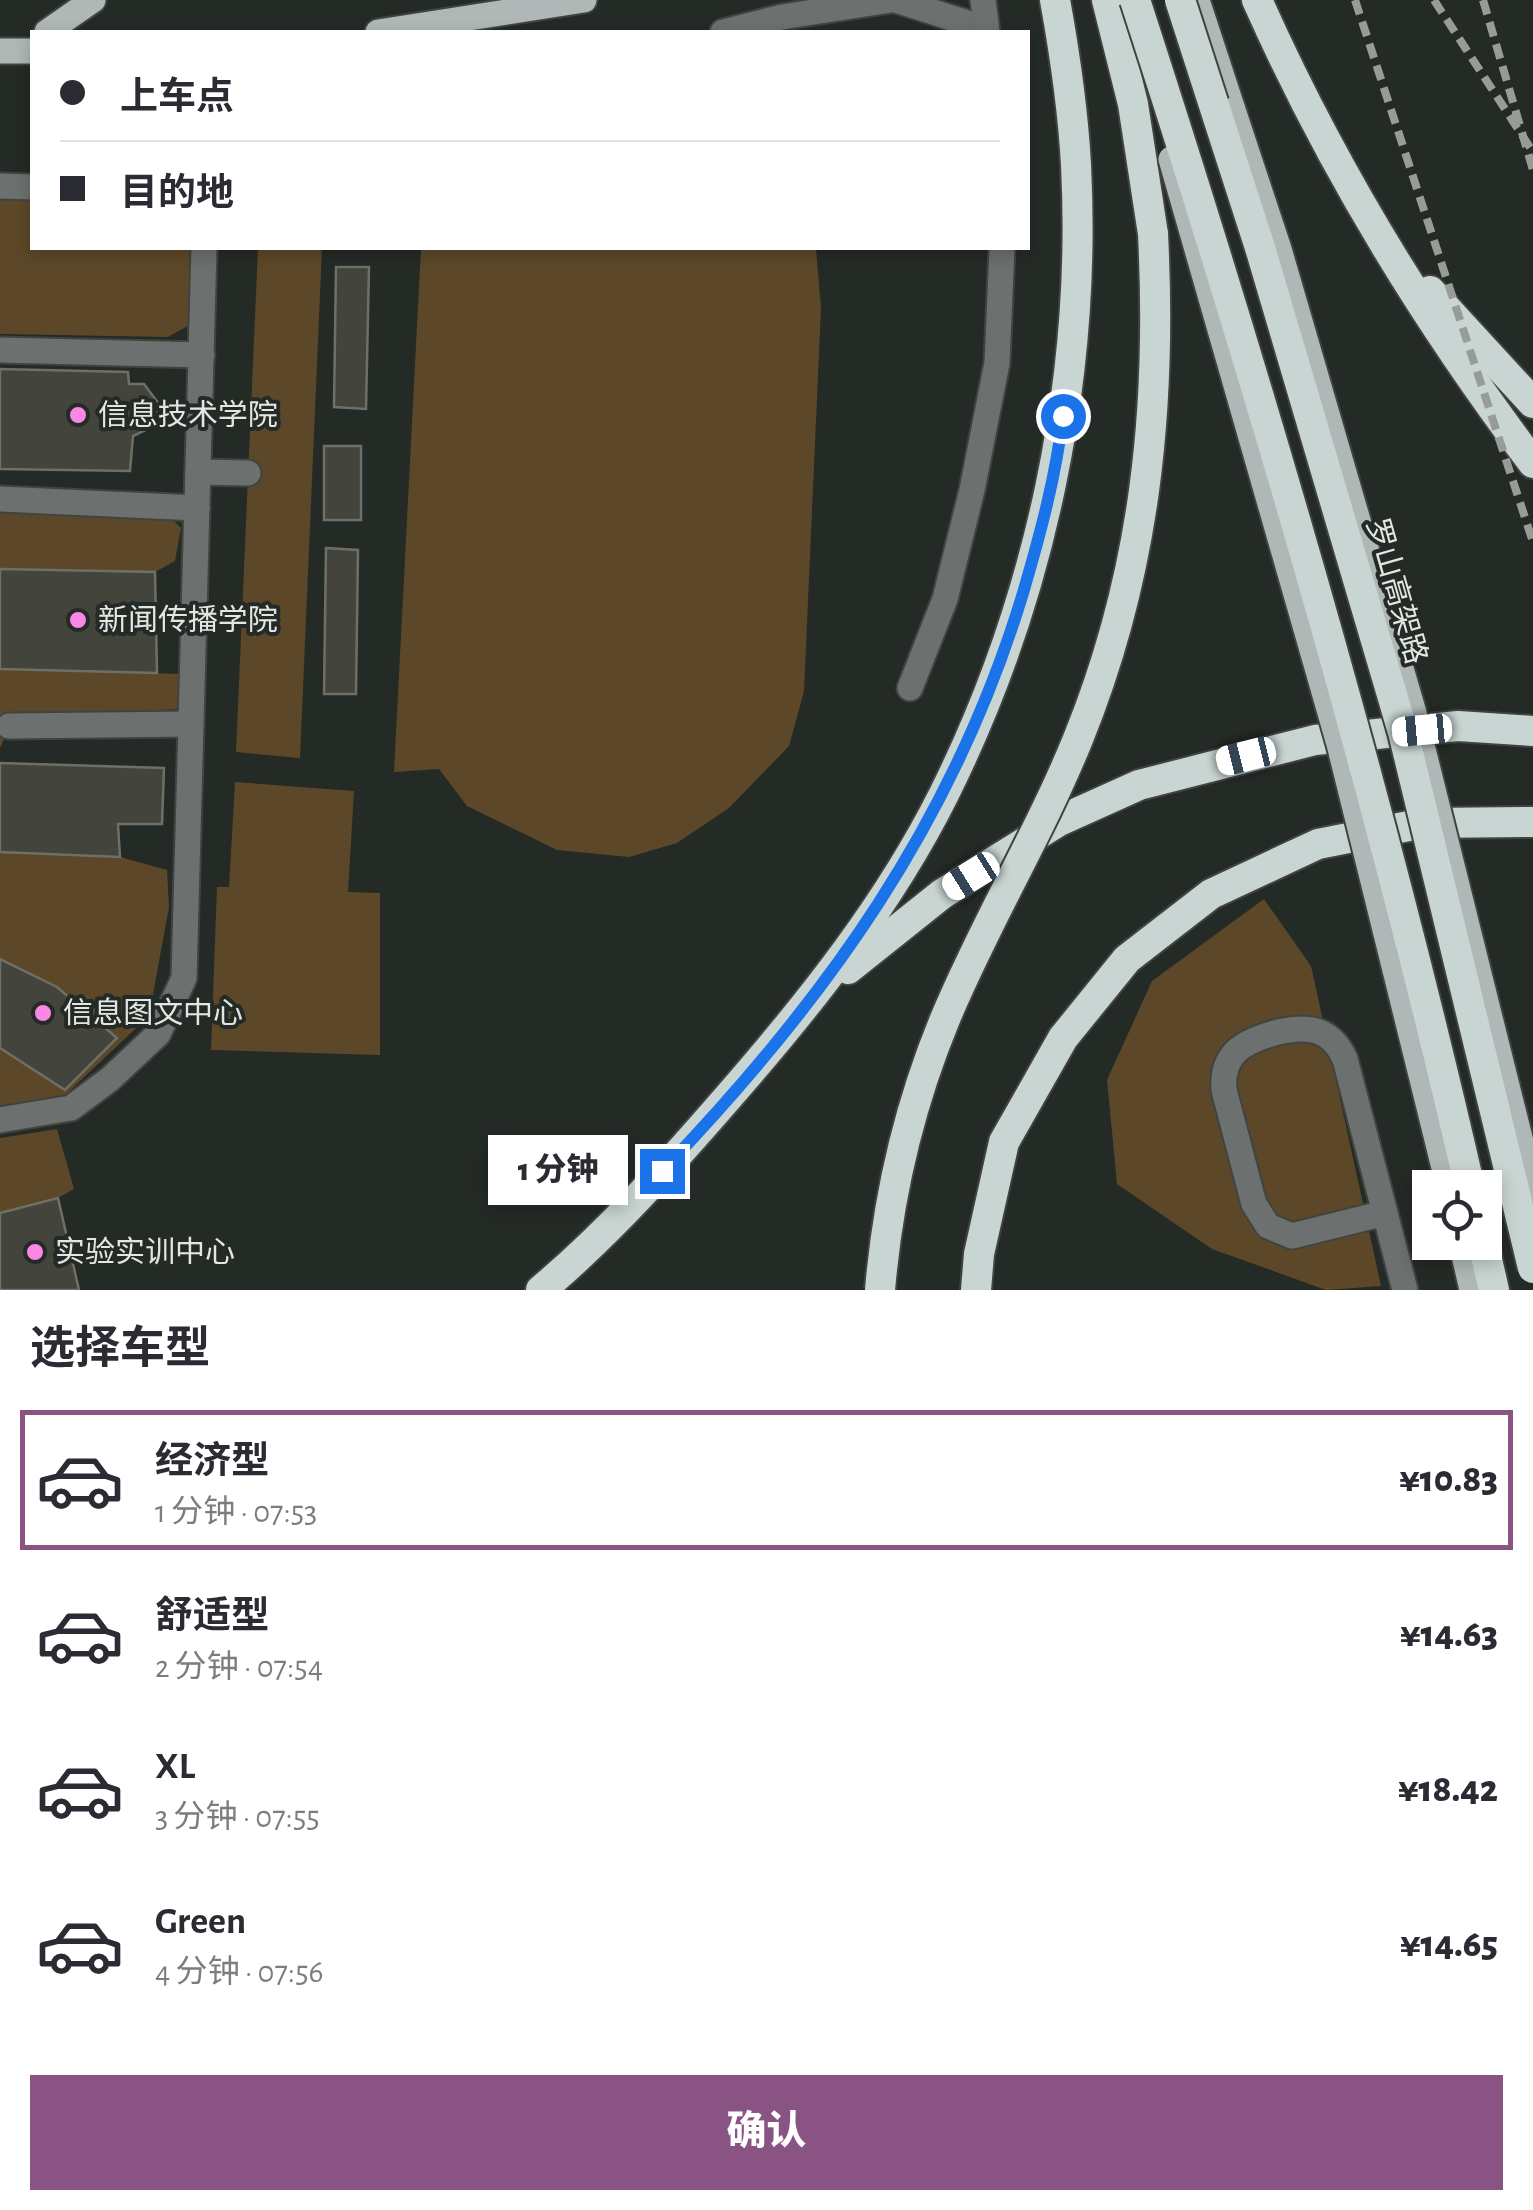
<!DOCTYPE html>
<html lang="zh">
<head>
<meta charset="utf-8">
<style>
  :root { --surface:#fff; --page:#f7f7f7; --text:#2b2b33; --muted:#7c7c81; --line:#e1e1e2; --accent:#895483 }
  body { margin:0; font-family:"Alegreya Sans","Noto Sans SC",sans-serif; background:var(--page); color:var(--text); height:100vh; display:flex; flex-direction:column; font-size:38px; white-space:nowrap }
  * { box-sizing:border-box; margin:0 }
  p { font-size:32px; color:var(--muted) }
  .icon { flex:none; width:55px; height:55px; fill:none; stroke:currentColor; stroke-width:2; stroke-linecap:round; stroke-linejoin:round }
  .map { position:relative; height:1290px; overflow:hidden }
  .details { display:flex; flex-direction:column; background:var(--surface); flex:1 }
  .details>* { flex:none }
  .guide { position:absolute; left:30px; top:30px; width:1000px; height:220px; border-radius:0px; box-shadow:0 5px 15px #0003; display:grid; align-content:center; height:220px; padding:0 30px; background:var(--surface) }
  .buttons { position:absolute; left:1412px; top:1170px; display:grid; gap:20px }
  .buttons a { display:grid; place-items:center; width:90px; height:90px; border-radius:0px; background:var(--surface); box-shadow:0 5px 15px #0003; font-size:50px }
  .end { position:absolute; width:45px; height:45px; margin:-22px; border:12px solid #1a73e8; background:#fff; box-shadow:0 0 0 5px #fff }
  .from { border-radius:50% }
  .bubble { position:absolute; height:70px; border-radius:0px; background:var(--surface); box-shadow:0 5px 15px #0003; font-size:32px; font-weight:800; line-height:70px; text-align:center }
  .car { position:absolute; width:30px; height:60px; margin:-30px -15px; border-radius:12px; box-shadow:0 0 8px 2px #0007; background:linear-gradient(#fff 24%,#345 0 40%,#fff 0 76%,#345 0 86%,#fff 0) }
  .guide b { display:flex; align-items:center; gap:35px; height:95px; font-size:38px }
  .guide b+b { border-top:2px solid var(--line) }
  .guide i { width:25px; height:25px; background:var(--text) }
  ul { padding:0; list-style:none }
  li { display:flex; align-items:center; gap:30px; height:140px; margin:0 20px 15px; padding:0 10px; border:5px solid transparent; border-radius:0px }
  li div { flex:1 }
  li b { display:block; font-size:38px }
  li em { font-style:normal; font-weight:800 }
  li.selected { border-color:var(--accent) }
  li>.icon { width:90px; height:90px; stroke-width:1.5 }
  h2 { padding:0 30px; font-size:45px; line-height:120px }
  .cta { display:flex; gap:20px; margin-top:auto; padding:20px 30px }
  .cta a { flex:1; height:115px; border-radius:0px; background:var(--accent); color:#fff; font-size:40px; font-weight:800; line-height:115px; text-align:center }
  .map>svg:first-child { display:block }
  .green { fill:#5c4828 }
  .building { fill:#43443c; stroke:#6e7067; stroke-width:2.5 }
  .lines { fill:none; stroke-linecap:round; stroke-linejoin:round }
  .minor-casing { stroke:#3f4440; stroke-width:29 }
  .major-casing { stroke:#3f4440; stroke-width:29 }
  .highway-casing { stroke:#3f4440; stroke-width:34 }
  .minor { stroke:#6c706f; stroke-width:25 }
  .major { stroke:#afb8b6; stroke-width:25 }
  .highway { stroke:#c9d5d2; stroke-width:30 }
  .rail { stroke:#979c97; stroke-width:8; stroke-dasharray:15 8; stroke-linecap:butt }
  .major-bridge-casing { stroke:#3f4440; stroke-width:29; stroke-linecap:butt }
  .highway-bridge-casing { stroke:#3f4440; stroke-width:34; stroke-linecap:butt }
  .major-bridge { stroke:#afb8b6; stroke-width:25 }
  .highway-bridge { stroke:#c9d5d2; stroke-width:30 }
  .route { stroke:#1a73e8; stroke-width:12 }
  .poi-dot { fill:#fb87e5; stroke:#242a25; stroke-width:4 }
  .labels { text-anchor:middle; stroke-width:8; stroke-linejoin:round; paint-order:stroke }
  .poi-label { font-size:30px; fill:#e3e7e3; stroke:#242a25; text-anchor:start }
  .street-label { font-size:30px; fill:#e3e7e3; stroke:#242a25 }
</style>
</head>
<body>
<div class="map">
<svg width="1533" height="1290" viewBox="0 0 1533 1290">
  <rect width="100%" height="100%" fill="#242a25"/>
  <g class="green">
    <polygon points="0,197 32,198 32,248 195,248 193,323 168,337 0,334"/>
    <polygon points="258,248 322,248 300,758 236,752"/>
    <polygon points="421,248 816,248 821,308 804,691 789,746 729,808 677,843 629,857 557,850 467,806 439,769 394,772"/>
    <polygon points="0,505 168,515 181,528 175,561 155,572 0,569"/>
    <polygon points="0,669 181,674 179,709 13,719 0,748"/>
    <polygon points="235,782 354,791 348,892 380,893 380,1055 211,1050 217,887 229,887"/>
    <polygon points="0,852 120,857 167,870 169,907 149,1016 63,1097 0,1106 0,1048 65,1090 117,1038 57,987 0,959"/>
    <polygon points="1264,899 1311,966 1381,1286 1326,1290 1212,1249 1117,1184 1107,1080 1152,981"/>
    <polygon points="57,1129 74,1189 58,1198 0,1213 0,1138"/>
  </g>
  <g class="building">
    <polygon points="336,267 369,267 366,409 334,407"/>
    <polygon points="0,369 128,372 129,384 144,384 159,404 154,426 133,436 130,471 0,469"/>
    <rect x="324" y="446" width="37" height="74"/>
    <polygon points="326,548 358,550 356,694 324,694"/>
    <polygon points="0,569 155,572 157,673 0,669"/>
    <polygon points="0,763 164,768 162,824 118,824 120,857 0,852"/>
    <polygon points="0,959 57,987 117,1038 65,1090 0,1048"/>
    <polygon points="58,1198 79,1290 0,1290 0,1213"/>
  </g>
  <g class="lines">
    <g class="minor-casing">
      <g id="minor">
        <polyline points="896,0 986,29"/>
        <polyline points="983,0 987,32"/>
        <polyline points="723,32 782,17 891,0"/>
        <polyline points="0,186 32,187"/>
        <polyline points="0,350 202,355"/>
        <polyline points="198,472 248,473"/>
        <polyline points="0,499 197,508"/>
        <polyline points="910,688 945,599 972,490 997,363 1002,248"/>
        <polyline points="9,726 191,724"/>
        <polyline points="0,1120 71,1108 110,1079 158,1034 184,978 204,248"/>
        <path d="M1385 1213 1292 1236 1268 1226 1254 1204 1224 1090C1221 1052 1245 1041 1278 1032 1308 1025 1331 1028 1345 1059L1405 1290"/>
      </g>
    </g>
    <g class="major-casing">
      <g id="major">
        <polyline points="1197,0 1233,110"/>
        <polyline points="47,32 93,0"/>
        <polyline points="378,32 584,0"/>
        <polyline points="0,51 32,51"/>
        <polyline points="1461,1242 1472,1290"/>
      </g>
    </g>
    <g class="highway-casing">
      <g id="highway">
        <polyline points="1107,0 1133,104 1153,234"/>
        <path d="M1257 0C1330 164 1425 320 1533 463"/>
        <polyline points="1430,291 1533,403"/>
        <polyline points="848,969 942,894 1059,821 1139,785 1315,740 1458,726 1533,731"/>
        <polyline points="1483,1242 1494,1290"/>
        <path d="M541 1290C610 1232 671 1163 730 1095 811 1002 889 904 944 794 1040 601 1087 380 1076 165 1073 109 1065 55 1055 0"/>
        <polyline points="976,1290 979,1254 1004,1142 1063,1038 1127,959 1211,894 1318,844 1424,823 1533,822"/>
      </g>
    </g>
    <use href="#minor" class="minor"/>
    <use href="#major" class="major"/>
    <use href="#highway" class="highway"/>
    <g class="rail">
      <polyline points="1355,0 1533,542"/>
      <polyline points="1434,0 1533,152"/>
      <polyline points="1483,0 1533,170"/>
    </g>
    <g class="major-bridge-casing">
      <g id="major-bridge">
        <polyline points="1233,110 1279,249 1414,713 1533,1190"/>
        <polyline points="1171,159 1339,744 1449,1188"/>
      </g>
    </g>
    <g class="highway-bridge-casing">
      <g id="highway-bridge">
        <path d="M1135 0C1262 391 1378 787 1470 1188"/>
        <polyline points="1180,0 1261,251 1403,732 1533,1268"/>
        <path d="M880 1290C888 1196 909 1106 945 1019 985 923 1039 835 1078 739 1145 574 1162 410 1153 234"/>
      </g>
    </g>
    <use href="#major-bridge" class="major-bridge"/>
    <use href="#highway-bridge" class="highway-bridge"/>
  </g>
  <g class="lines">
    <path class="route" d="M662 1171C826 1000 954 822 1023 593 1040 535 1056 476 1063 416"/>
  </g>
  <g class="poi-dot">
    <circle cx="78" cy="415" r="10"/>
    <circle cx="78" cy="620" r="10"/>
    <circle cx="43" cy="1013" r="10"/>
    <circle cx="35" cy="1252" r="10"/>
  </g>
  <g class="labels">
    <g class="poi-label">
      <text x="98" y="425">信息技术学院</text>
      <text x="98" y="630">新闻传播学院</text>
      <text x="63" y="1023">信息图文中心</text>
      <text x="55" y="1262">实验实训中心</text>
    </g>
    <g class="street-label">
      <text transform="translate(1397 591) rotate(74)" y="10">罗山高架路</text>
    </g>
  </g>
</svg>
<div class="buttons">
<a><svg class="icon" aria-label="locate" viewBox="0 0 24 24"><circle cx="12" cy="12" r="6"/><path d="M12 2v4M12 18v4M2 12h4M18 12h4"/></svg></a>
</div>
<i class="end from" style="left:1063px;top:416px"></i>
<i class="end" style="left:662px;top:1171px"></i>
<div class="bubble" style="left:488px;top:1135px;width:140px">1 分钟</div>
<i class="car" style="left:1422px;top:730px;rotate:265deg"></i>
<i class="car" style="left:1246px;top:756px;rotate:256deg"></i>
<i class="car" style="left:971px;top:876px;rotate:238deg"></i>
<div class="guide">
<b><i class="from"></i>上车点</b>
<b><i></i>目的地</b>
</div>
</div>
<section class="details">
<h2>选择车型</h2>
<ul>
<li class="selected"><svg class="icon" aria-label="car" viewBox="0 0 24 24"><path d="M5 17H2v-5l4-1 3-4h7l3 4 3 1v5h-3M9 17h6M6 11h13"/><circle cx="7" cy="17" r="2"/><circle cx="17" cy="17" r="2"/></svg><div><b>经济型</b><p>1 分钟 · 07:53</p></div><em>¥10.83</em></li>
<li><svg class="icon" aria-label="car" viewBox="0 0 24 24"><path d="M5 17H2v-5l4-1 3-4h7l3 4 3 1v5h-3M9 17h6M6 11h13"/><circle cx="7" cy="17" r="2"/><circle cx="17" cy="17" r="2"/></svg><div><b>舒适型</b><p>2 分钟 · 07:54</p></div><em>¥14.63</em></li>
<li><svg class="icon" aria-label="car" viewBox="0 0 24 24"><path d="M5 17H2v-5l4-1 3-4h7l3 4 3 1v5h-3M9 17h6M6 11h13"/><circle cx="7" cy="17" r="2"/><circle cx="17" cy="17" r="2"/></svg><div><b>XL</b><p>3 分钟 · 07:55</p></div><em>¥18.42</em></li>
<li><svg class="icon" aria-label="car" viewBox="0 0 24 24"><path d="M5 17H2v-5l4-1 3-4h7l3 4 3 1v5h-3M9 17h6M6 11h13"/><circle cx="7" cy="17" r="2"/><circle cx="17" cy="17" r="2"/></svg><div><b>Green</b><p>4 分钟 · 07:56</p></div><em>¥14.65</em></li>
</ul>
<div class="cta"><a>确认</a></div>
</section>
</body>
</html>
